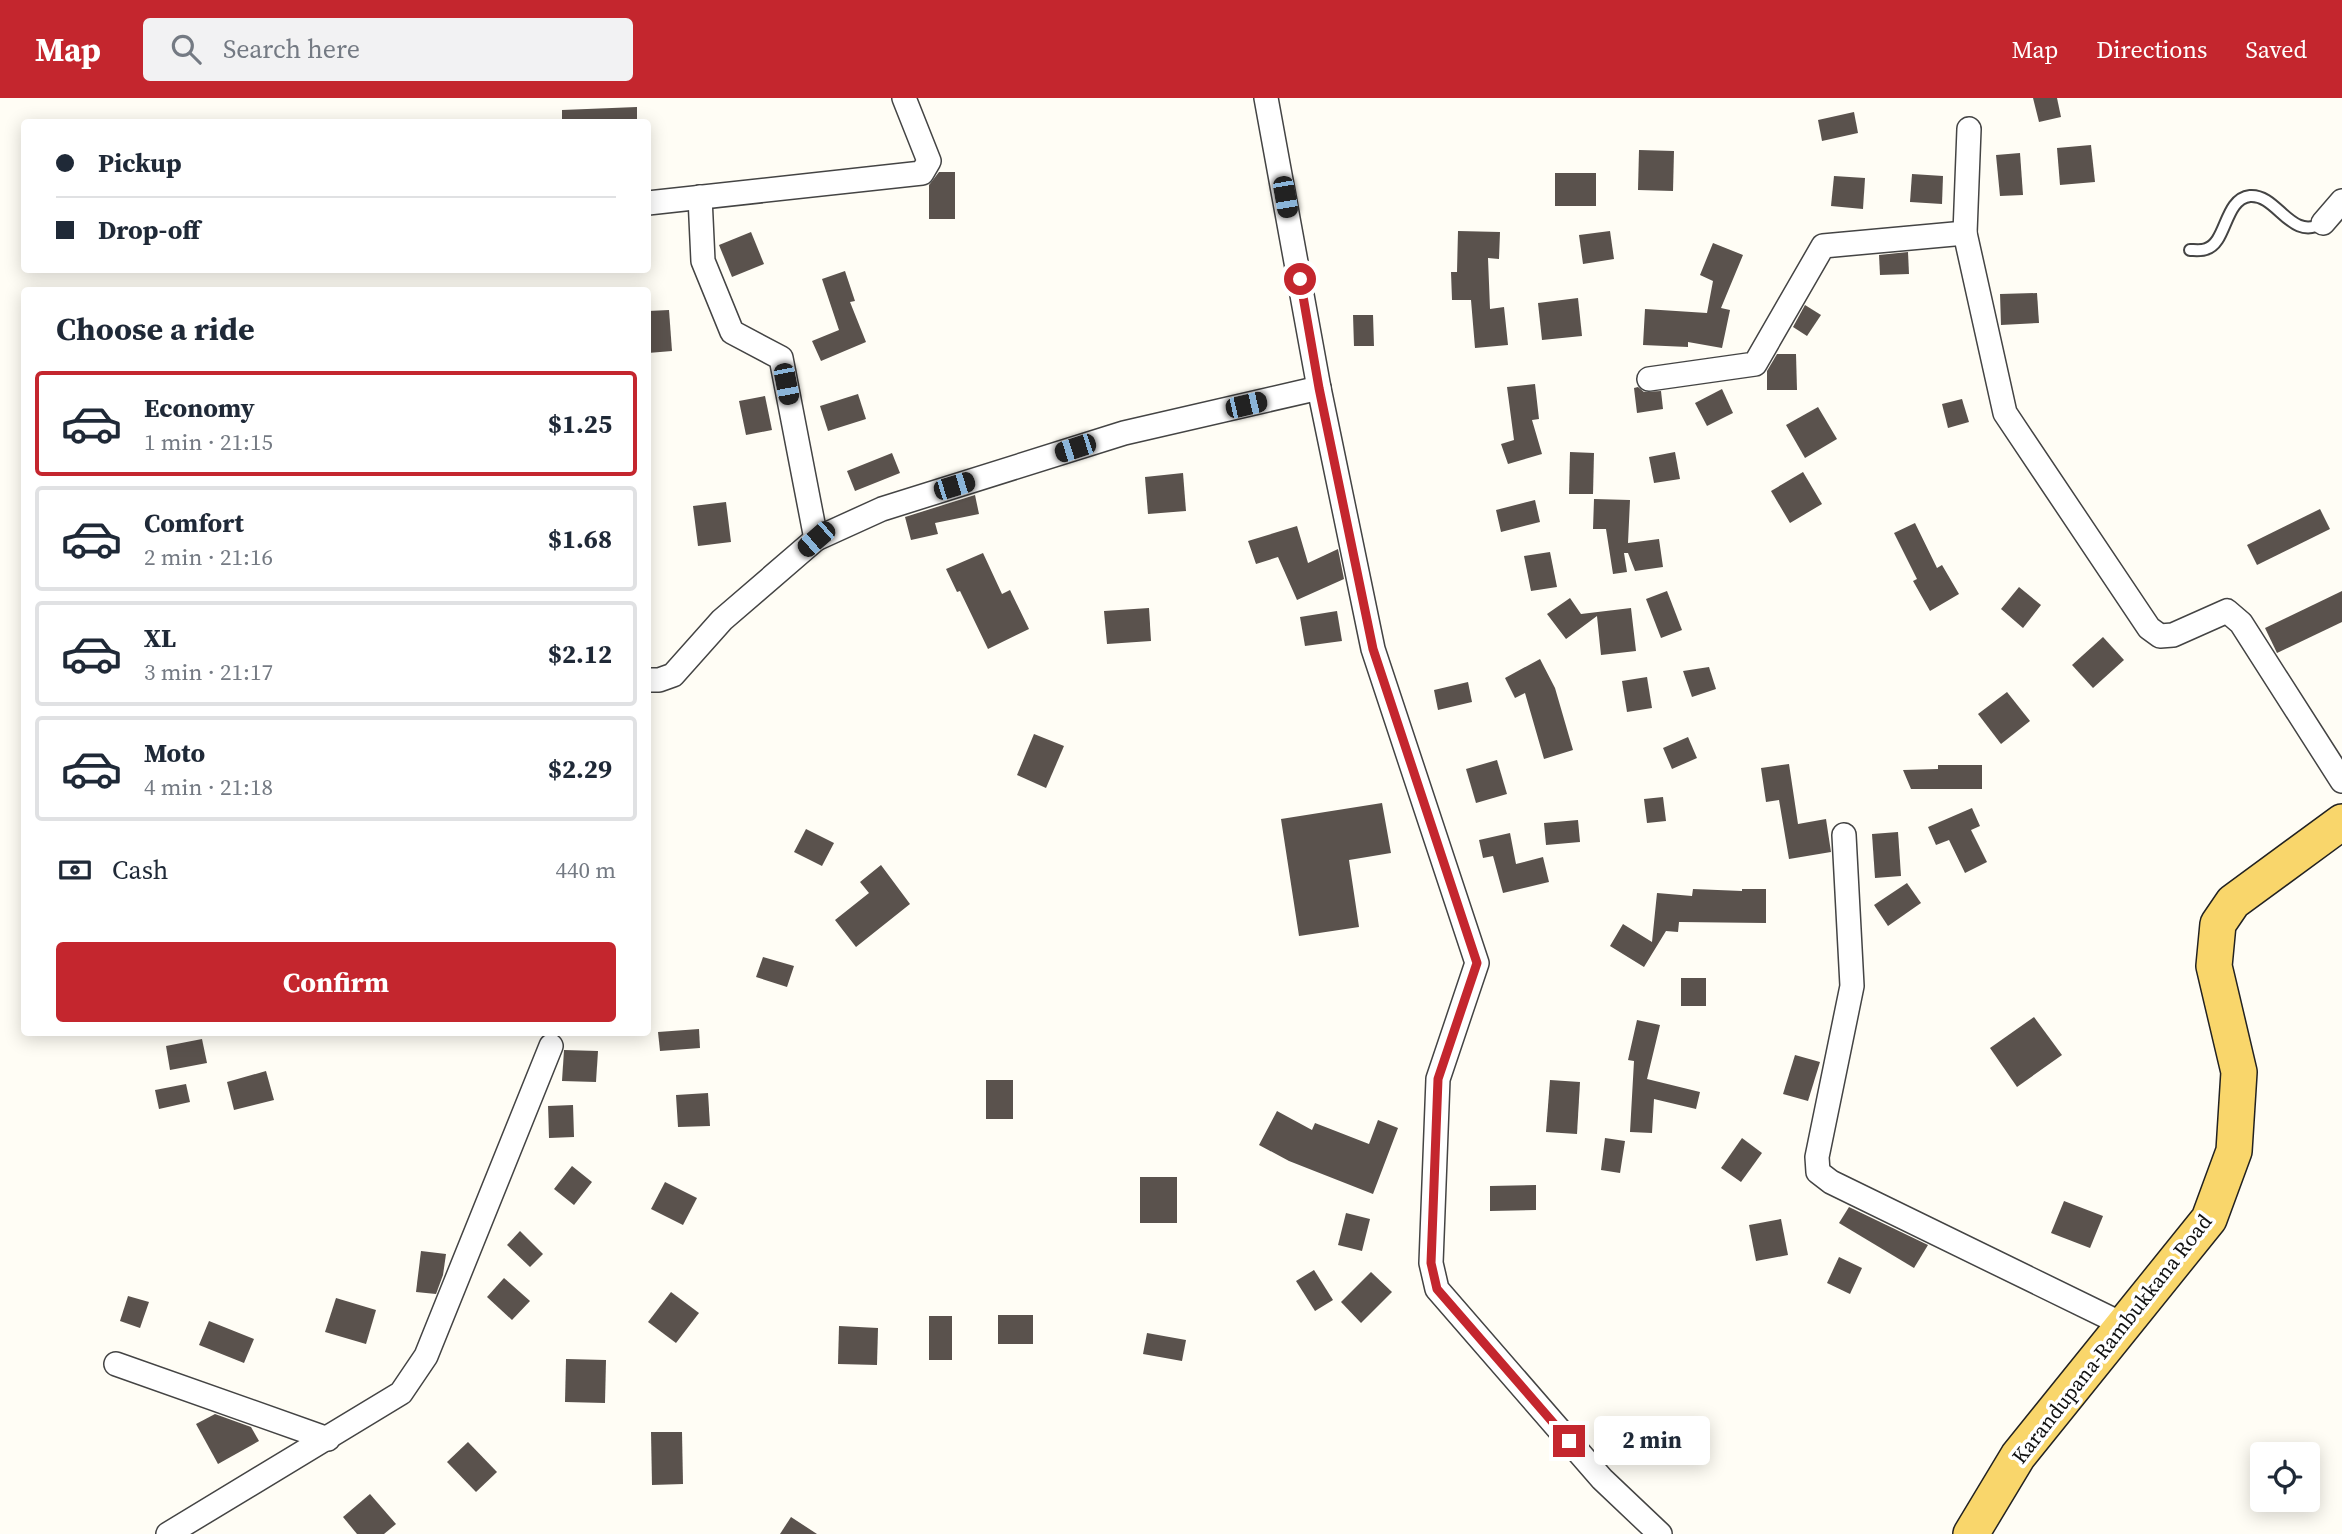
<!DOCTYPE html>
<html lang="en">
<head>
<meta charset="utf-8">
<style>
  :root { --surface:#fff; --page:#f2f2f3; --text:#1f2937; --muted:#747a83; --line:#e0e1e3; --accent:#c4262e }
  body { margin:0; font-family:"Source Serif 4",serif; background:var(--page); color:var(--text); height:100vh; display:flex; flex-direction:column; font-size:26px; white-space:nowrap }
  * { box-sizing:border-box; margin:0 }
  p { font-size:23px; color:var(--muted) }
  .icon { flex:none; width:38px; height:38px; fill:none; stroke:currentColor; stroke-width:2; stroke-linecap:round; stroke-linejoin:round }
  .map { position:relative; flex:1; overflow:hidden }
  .sheet { position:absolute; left:21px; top:189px; width:630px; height:749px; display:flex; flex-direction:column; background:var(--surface); border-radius:7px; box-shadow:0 4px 18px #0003 }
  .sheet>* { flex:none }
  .top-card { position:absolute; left:21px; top:21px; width:630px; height:154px; border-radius:7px; box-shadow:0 4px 18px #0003; display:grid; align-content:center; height:154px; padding:0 35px; background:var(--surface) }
  .tools { position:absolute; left:2250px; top:1344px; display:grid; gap:14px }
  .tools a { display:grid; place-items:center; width:70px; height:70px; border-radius:7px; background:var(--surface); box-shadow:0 4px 18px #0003; font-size:35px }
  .end { position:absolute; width:32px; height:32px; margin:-16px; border:9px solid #c4262e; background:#fff; box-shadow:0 0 0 4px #fff }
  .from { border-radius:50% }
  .bubble { position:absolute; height:49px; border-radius:7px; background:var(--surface); box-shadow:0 4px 18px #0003; font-size:23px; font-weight:700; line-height:49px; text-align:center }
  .car { position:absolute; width:21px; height:42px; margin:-21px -10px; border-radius:9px; box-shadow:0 0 5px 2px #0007; background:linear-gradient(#222 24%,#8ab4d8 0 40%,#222 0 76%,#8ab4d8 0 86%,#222 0) }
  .top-card b { display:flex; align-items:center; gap:24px; height:66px; font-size:26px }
  .top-card b+b { border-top:2px solid var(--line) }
  .top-card i { width:18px; height:18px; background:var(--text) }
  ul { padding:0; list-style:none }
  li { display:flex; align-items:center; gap:21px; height:105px; margin:0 14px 10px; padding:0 21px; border:4px solid var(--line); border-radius:7px }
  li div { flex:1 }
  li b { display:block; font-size:26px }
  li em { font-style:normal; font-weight:700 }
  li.active { border-color:var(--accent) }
  li>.icon { width:63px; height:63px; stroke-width:1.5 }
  h2 { padding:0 35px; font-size:32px; line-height:84px }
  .pay { display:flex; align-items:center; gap:18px; height:77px; padding:0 35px; font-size:26px }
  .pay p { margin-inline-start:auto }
  .primary-button { display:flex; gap:14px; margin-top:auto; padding:14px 35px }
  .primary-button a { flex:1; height:80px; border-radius:7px; background:var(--accent); color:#fff; font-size:28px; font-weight:700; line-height:80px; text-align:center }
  header { display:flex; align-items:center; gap:42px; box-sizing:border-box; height:98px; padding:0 35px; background:var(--accent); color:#fff }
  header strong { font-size:33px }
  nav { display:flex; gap:38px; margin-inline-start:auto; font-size:24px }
  .search { width:490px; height:63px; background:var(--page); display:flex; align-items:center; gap:18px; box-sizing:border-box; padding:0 24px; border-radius:7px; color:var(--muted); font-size:26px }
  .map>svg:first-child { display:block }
  .building { fill:#5a524d }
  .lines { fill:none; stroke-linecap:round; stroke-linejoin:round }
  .lane-casing { stroke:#444; stroke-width:14 }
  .street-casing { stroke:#444; stroke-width:26 }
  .primary-casing { stroke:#222; stroke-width:38 }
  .lane { stroke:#fff; stroke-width:10 }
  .street { stroke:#fff; stroke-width:23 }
  .primary { stroke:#f9d66b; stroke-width:35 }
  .route { stroke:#c4262e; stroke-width:9 }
  .labels { text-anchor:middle; stroke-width:7; stroke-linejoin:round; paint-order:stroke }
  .street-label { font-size:21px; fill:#111; stroke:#fff }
</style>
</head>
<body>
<header>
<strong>Map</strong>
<div class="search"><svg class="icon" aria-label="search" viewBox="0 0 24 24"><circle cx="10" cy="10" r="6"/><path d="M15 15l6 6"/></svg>Search here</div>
<nav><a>Map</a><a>Directions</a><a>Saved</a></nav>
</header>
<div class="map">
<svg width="2342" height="1436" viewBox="0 0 2342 1436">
  <rect width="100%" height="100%" fill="#fffdf5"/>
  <g class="building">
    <polygon points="2033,0 2057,0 2061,19 2039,24"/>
    <polygon points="637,9 637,24 562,24 562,12"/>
    <polygon points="1854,14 1858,35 1822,43 1818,22"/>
    <polygon points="2091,47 2095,84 2060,87 2057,50"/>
    <polygon points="1639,52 1674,53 1673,93 1638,92"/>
    <polygon points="2020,55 2023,97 2000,98 1996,57"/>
    <polygon points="939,74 955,74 955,121 929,121 929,87"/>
    <rect x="1555" y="75" width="41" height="33"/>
    <polygon points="1912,76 1943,78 1942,106 1910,104"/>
    <polygon points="1834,78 1865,80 1863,111 1831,108"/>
    <polygon points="1458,133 1500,134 1499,161 1488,160 1490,211 1504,209 1508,247 1475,250 1471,202 1452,202 1451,174 1457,174"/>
    <polygon points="1610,133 1614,161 1583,166 1579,137"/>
    <polygon points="751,134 764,166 732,179 719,147"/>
    <polygon points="1713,145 1743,157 1721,210 1730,212 1722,250 1688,244 1688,249 1643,247 1645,211 1707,215 1713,183 1700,177"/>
    <polygon points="1908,154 1909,176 1880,177 1879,157"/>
    <polygon points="845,173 855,203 850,204 866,244 821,263 812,243 839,232 822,181"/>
    <polygon points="2037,195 2039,225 2001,227 2000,196"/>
    <polygon points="1578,200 1582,238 1542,242 1538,205"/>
    <polygon points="1805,207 1821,217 1807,238 1793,229"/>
    <polygon points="669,212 672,253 648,255 648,213"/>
    <polygon points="1353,217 1373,217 1374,248 1354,248"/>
    <polygon points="1777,256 1796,256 1797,292 1767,292 1767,273"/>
    <polygon points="1535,286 1539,321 1532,322 1542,356 1508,366 1501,346 1514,342 1507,289"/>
    <polygon points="1638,289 1644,294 1661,293 1663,311 1637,315 1634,290"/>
    <polygon points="1722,291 1733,315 1707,328 1695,305"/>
    <polygon points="858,296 866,321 828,333 820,308"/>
    <polygon points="765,298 772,332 746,337 739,303"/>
    <polygon points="1962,301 1969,324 1948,330 1942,306"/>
    <polygon points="1818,309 1837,341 1805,360 1786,327"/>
    <polygon points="1570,354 1594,355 1593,396 1569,396"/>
    <polygon points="1675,354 1680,381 1654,385 1649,359"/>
    <polygon points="892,355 900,375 855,393 847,373"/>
    <polygon points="1803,374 1822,406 1790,425 1771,393"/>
    <polygon points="1183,375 1186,413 1148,416 1145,379"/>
    <polygon points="975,397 979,416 935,425 938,436 911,442 905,419"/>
    <polygon points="1594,401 1630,402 1628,445 1659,441 1663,469 1635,473 1628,455 1624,455 1627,474 1613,476 1606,431 1593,431"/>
    <polygon points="1535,402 1540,424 1501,434 1496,412"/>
    <polygon points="726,404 731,444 698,448 693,408"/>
    <polygon points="2320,411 2330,431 2257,467 2247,447"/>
    <polygon points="1915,425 1937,470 1942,467 1959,496 1930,513 1913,483 1917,481 1894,435"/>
    <polygon points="1297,428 1308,465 1338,451 1344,481 1297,502 1278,459 1256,466 1248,443"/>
    <polygon points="1550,454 1557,489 1531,493 1524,458"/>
    <polygon points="983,455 1002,496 1010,492 1029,531 988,551 960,493 957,494 946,471"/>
    <polygon points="2019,489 2041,507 2023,530 2001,511"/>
    <polygon points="1667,493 1682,532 1661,540 1646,501"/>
    <polygon points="2342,493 2342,524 2277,555 2265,530"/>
    <polygon points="1570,500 1581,516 1631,510 1636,553 1601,557 1597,518 1566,541 1547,516"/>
    <polygon points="1149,510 1151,543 1107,546 1104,513"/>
    <polygon points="1337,513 1342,543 1305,548 1300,519"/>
    <polygon points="2103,539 2124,562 2093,590 2072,567"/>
    <polygon points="1540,561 1555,590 1573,652 1544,661 1525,595 1515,600 1505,580"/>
    <polygon points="1709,569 1716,591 1692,599 1683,573"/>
    <polygon points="1647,579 1652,610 1627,614 1622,583"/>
    <polygon points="1468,584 1472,604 1438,612 1434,592"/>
    <polygon points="2007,594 2030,623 2001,646 1978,616"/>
    <polygon points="1034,636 1064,648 1046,690 1017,677"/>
    <polygon points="1688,639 1697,660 1672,671 1663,650"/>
    <polygon points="1497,662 1507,696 1476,705 1466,671"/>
    <polygon points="1789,666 1798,726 1826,721 1831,754 1789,761 1779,702 1766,704 1761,670"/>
    <polygon points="1938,667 1982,667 1982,691 1911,691 1903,672 1938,671"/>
    <polygon points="1663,699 1666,723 1647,725 1644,701"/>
    <polygon points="1382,705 1391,755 1349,762 1359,829 1299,838 1281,721"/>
    <polygon points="1972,710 1980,728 1971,732 1987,764 1965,775 1949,742 1936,747 1928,729"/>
    <polygon points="1578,722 1580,744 1546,747 1544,725"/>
    <polygon points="806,731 834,745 822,768 794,754"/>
    <polygon points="1898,734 1901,778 1875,780 1872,736"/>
    <polygon points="1510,735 1516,766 1543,759 1549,784 1503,795 1493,758 1483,760 1479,742"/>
    <polygon points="881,767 910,806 856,849 835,822 869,795 860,784"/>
    <polygon points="1907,785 1921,805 1888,828 1874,807"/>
    <polygon points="1693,791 1742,793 1742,791 1766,791 1766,825 1679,824 1678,834 1666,833 1644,869 1610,848 1623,826 1652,844 1657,795 1692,798"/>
    <polygon points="763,859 794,868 787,889 756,879"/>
    <rect x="1681" y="880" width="25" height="28"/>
    <polygon points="2034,919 2062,957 2017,989 1990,950"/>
    <polygon points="1637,922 1660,927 1647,981 1700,994 1696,1011 1654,1001 1652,1035 1630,1034 1634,963 1628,962"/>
    <polygon points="699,931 700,950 660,953 658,934"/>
    <polygon points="202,941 207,965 170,972 166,948"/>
    <polygon points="564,952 598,953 596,984 562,983"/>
    <polygon points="1795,957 1820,964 1808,1003 1783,996"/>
    <polygon points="266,973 274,1002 234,1012 227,984"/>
    <rect x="986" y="982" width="27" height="39"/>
    <polygon points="1550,982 1580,984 1577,1036 1546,1034"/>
    <polygon points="186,986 190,1004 159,1011 155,992"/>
    <polygon points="708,995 710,1028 678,1029 676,997"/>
    <polygon points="573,1007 574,1039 549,1040 548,1008"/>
    <polygon points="1277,1013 1312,1032 1315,1025 1369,1046 1378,1022 1398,1030 1373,1096 1289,1063 1259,1047"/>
    <polygon points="1605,1040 1625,1043 1620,1075 1601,1072"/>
    <polygon points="1742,1040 1762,1055 1741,1084 1721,1070"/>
    <polygon points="572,1068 592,1084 574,1107 554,1091"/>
    <rect x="1140" y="1079" width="37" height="46"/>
    <polygon points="665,1084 697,1100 683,1127 651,1111"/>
    <polygon points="1536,1087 1536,1112 1490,1113 1490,1088"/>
    <polygon points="2064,1103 2103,1118 2090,1150 2051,1135"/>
    <polygon points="1849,1109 1928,1147 1914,1170 1839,1125"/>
    <polygon points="1346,1115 1370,1121 1362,1153 1338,1147"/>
    <polygon points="1781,1121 1788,1157 1756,1163 1749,1127"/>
    <polygon points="520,1133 543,1156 530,1169 507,1147"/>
    <polygon points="421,1153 446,1156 443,1177 436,1196 416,1194"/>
    <polygon points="1839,1159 1862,1170 1850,1196 1827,1185"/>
    <polygon points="1314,1172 1333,1202 1315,1213 1296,1183"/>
    <polygon points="1371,1174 1392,1194 1361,1225 1341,1204"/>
    <polygon points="504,1180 530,1203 512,1222 487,1199"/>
    <polygon points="671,1194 699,1215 676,1245 648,1224"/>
    <polygon points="128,1198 149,1204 140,1230 120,1223"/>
    <polygon points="336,1200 376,1212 366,1246 325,1234"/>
    <rect x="998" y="1217" width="35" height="29"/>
    <rect x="929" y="1218" width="23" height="44"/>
    <polygon points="209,1223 254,1241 244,1265 199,1247"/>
    <polygon points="839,1228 878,1230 877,1267 838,1266"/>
    <polygon points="1147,1235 1186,1242 1182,1263 1143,1256"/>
    <polygon points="566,1261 606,1262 605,1305 565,1304"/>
    <polygon points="215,1316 251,1329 259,1343 218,1366 196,1326"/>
    <polygon points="651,1334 682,1334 683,1386 652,1387"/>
    <polygon points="468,1344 497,1374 476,1394 447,1364"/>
    <polygon points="370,1396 396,1426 384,1436 357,1436 343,1419"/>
    <polygon points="791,1419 817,1436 780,1436"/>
  </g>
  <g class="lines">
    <g class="lane-casing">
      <path id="lane" d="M2190 152C2194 152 2202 153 2206 151 2227 145 2224 101 2250 98 2278 96 2290 144 2323 125"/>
    </g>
    <g class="street-casing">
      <g id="street">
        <polyline points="1266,0 1319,290 1373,551 1477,865 1438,981 1431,1165 1437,1191 1602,1381 1660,1436"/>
        <polyline points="1969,31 1965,135 2005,315 2149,530 2160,538 2173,537 2227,513 2241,525 2342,683"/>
        <polyline points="700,99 703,163 732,234 781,260 816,441"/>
        <polyline points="648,105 922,75 929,63 904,0"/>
        <polyline points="2323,125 2342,103"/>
        <polyline points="1649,281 1755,266 1823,148 1965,135"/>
        <polyline points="648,582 659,582 673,577 722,522 816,441 882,411 1124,335 1319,290"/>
        <polyline points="1844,737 1852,888 1817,1059 1818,1074 1831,1084 2124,1227"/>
        <polyline points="116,1266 328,1341"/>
        <polyline points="168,1436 401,1295 426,1258 551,948"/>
      </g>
    </g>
    <g class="primary-casing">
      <polyline id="primary" points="1971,1436 2018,1358 2209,1121 2234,1053 2239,974 2214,868 2218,826 2233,804 2342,724"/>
    </g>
    <use href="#lane" class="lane"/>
    <use href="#street" class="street"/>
    <use href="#primary" class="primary"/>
  </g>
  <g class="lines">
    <polyline class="route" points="1300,181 1319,290 1373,551 1477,865 1438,981 1431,1165 1437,1191 1569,1343"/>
  </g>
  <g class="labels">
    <g class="street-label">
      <text transform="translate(2112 1241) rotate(-52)" y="7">Karandupana-Rambukkana Road</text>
    </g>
  </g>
</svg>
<div class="tools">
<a><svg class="icon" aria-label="locate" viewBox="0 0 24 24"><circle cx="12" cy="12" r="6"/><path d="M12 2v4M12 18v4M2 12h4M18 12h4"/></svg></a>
</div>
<i class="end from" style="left:1300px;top:181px"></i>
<i class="end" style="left:1569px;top:1343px"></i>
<div class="bubble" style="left:1594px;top:1318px;width:116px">2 min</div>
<i class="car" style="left:1285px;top:99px;rotate:170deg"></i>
<i class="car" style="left:786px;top:286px;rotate:169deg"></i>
<i class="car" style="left:1246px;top:307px;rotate:77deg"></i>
<i class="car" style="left:1075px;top:350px;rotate:252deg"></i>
<i class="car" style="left:954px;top:388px;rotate:73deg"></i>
<i class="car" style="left:816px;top:441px;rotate:229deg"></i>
<div class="top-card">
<b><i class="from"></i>Pickup</b>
<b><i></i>Drop-off</b>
</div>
<section class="sheet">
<h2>Choose a ride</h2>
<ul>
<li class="active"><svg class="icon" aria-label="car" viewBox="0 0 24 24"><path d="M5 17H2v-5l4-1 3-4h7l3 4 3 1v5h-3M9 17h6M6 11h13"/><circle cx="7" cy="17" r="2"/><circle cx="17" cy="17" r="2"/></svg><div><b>Economy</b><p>1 min · 21:15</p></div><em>$1.25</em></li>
<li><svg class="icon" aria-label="car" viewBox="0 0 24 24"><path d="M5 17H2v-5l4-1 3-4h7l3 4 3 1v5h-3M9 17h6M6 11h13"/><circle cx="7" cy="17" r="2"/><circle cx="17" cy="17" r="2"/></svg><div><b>Comfort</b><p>2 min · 21:16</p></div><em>$1.68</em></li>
<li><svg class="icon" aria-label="car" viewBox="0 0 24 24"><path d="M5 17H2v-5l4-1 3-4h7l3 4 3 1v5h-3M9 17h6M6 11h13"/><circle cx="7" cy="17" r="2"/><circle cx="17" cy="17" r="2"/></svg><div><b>XL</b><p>3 min · 21:17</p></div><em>$2.12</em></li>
<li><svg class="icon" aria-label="car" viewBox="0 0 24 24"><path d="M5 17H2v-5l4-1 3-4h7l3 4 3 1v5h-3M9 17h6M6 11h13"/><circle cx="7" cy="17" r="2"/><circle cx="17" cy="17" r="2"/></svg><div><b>Moto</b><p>4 min · 21:18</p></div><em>$2.29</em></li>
</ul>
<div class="pay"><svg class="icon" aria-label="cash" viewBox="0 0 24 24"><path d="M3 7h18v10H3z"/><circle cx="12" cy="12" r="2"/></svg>Cash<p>440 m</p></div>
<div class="primary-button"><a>Confirm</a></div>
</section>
</div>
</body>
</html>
